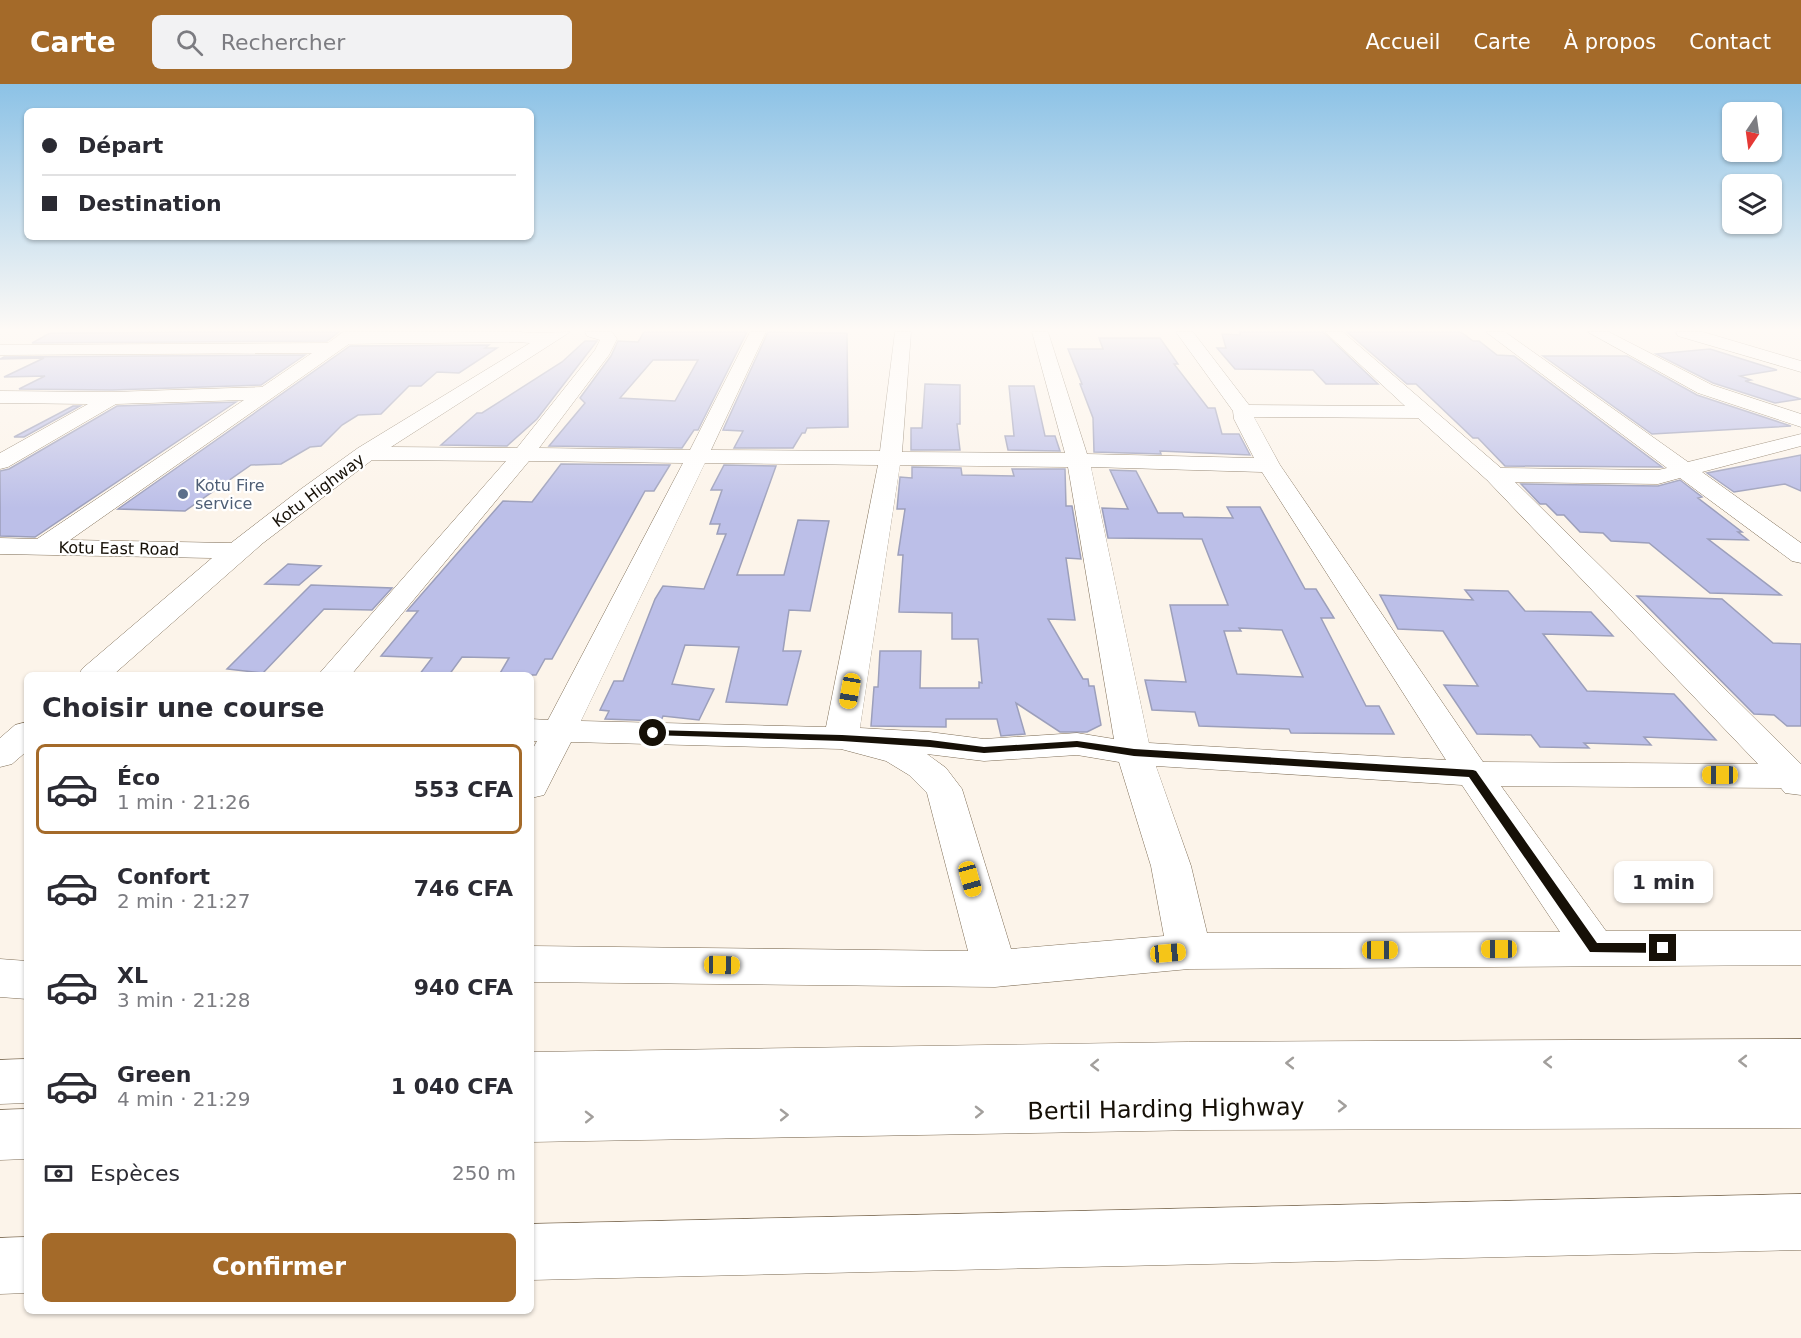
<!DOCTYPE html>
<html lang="fr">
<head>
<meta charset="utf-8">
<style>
  :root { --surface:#fff; --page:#f2f2f3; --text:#2b2b33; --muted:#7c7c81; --line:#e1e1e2; --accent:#a46a29 }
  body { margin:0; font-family:"DejaVu Sans",sans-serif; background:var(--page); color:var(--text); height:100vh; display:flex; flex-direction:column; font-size:22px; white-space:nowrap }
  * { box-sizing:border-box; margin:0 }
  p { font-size:20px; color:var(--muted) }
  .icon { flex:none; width:33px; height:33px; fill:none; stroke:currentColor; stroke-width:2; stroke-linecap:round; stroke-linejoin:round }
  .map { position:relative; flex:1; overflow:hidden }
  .side { position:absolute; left:24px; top:588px; width:510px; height:642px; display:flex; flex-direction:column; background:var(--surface); border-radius:9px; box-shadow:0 2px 4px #0004 }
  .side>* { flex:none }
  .hud { position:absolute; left:24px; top:24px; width:510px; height:132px; border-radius:9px; box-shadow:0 2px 4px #0004; display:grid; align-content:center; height:132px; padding:0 18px; background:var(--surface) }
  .needle { width:39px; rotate:193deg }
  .fabs { position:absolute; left:1722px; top:18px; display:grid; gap:12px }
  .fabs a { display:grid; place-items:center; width:60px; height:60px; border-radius:9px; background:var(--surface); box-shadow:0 2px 4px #0004; font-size:30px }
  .end { position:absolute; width:27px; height:27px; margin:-14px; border:8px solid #161007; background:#fff; box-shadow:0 0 0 3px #fff }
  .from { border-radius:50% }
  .bubble { position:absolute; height:42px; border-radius:9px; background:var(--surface); box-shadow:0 2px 4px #0004; font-size:20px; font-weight:700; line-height:42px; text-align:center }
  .car { position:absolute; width:18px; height:36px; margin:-18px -9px; border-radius:8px; box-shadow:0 0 4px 2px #0007; background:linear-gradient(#f5c518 24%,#345 0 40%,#f5c518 0 76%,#345 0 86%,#f5c518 0) }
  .hud b { display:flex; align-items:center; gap:21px; height:57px; font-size:22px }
  .hud b+b { border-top:2px solid var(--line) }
  .hud i { width:15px; height:15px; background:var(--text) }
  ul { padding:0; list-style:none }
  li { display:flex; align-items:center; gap:18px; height:90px; margin:0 12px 9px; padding:0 6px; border:3px solid transparent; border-radius:9px }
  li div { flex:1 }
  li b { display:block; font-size:22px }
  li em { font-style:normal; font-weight:700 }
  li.selected { border-color:var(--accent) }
  li>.icon { width:54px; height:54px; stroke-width:1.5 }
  h2 { padding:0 18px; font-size:27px; line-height:72px }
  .pay { display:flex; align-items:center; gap:15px; height:66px; padding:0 18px; font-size:22px }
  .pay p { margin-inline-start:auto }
  .action { display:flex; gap:12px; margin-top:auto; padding:12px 18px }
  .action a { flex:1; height:69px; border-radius:9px; background:var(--accent); color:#fff; font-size:24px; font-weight:700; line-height:69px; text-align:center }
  header { display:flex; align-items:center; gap:36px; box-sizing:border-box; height:84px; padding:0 30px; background:var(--accent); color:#fff }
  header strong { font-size:28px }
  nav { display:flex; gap:33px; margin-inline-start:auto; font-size:21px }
  .search { width:420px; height:54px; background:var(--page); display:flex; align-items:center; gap:15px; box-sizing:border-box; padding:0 21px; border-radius:9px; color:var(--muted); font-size:22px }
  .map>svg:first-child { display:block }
  .building { fill:#bcbfe8; stroke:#9c9fbb; stroke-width:1.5; fill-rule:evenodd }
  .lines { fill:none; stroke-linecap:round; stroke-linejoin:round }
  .minor-casing { stroke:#7f6e57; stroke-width:1 }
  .major-casing { stroke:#7f6e57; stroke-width:1 }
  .minor { fill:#fff; fill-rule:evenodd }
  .major { fill:#fff; fill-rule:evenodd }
  .oneway { stroke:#a29f9c }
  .route { fill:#161007 }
  .service-dot { fill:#5c6f8a; stroke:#fff; stroke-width:2 }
  .labels { text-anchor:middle; stroke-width:4.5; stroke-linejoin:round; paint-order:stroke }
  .far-service-label { font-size:16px; fill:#4e5e75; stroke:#fff; text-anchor:start }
  .far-street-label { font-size:16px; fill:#161007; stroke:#fff }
  .near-street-label { font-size:24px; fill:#161007; stroke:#fff }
</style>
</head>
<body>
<header>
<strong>Carte</strong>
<div class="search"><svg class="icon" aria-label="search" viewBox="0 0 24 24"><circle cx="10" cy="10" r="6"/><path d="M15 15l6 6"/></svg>Rechercher</div>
<nav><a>Accueil</a><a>Carte</a><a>À propos</a><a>Contact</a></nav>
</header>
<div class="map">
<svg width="1801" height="1254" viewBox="0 0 1801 1254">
  <rect width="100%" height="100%" fill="#fcf4ea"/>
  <g class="building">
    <polygon points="201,248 339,248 327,257 32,259 50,249"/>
    <path d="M644 248H747L698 346H694L682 364 549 362 585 319 580 314 611 272 618 257 638 258ZM653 276H698L675 317 620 314Z"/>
    <polygon points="768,248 847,249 848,343 807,344 805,349 802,349 793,364 734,364 743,347 723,346"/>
    <polygon points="1240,248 1323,248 1378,300 1326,300 1313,286 1235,285 1217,264 1226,264 1222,250 1240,251"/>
    <polygon points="1347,248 1461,248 1473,257 1479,257 1497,271 1514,272 1662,383 1505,382 1478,354 1473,354 1416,300 1407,300"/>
    <polygon points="1099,254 1160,254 1178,280 1174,280 1208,324 1215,324 1222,350 1239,350 1250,371 1160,367 1161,370 1094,368 1093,334 1080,300 1082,300 1068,265 1103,265"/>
    <polygon points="585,257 597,257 537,335 507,362 441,361 477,329 482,329 562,278"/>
    <polygon points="489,261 485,264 497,264 459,289 437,288 421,302 409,302 381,330 358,331 342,341 321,362 310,363 281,380 251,381 185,427 118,425 350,262"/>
    <polygon points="1710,265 1777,286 1740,292 1751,296 1745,297 1801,315 1775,319 1713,299 1656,270"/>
    <polygon points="305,271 261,301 112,306 19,305 45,292 4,293 44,274 0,275 4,273"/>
    <polygon points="1543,272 1627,272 1697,311 1791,342 1652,350"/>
    <polygon points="925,300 960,301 960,340 957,340 960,366 911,366 911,344 922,344"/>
    <polygon points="1009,302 1034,302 1045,352 1055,352 1060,367 1008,366 1005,352 1014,352"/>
    <polygon points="236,318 35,453 0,452 0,387 9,385 117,322"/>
    <polygon points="73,322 80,322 24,353 14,353"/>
    <polygon points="1801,371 1801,407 1785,400 1734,408 1707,389"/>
    <polygon points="561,380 670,381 654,407 645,407 552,575 545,575 536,591 499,591 509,574 462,573 449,591 419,591 432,574 381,572 418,527 407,527 503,417 532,418"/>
    <polygon points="724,381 776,382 737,491 784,491 798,436 829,437 810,527 789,526 783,567 801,567 787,621 726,618 739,563 685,561 672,600 714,605 699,636 663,632 661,637 605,635 609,627 600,626 614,597 623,597 655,515 663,502 704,505 726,450 717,450 720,440 710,440 722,406 711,406"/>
    <polygon points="912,383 961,384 962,391 1014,392 1012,385 1065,385 1066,422 1072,422 1081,475 1066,474 1075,536 1048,535 1083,595 1088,595 1089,602 1094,602 1101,641 1087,648 1060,648 1016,619 1025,650 1001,652 997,635 946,635 946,643 871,642 874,603 878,603 880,567 921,567 920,604 979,604 979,598 982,599 978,555 952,555 952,529 899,528 903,471 898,471 905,425 897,425 900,393 912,394"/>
    <path d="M1110 386 1136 387 1158 429H1182L1184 433 1233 434 1227 423H1260L1305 505H1316L1334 534H1321L1366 622H1379L1394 650 1291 649 1289 645 1199 642 1195 628 1152 626 1145 596 1186 598 1170 521H1228L1202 455 1108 454 1102 424 1128 425ZM1239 544 1282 546 1303 593 1237 590 1224 547H1241Z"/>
    <polygon points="1680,396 1702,413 1698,414 1742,448 1738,448 1748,456 1708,455 1781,511 1710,509 1649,459 1611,457 1603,449 1580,448 1564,431 1557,431 1546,420 1540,420 1521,400 1658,402"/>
    <polygon points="288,480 321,482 299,501 265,500"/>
    <polygon points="311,501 392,504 372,526 324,525 263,589 227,585"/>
    <polygon points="1465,506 1508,507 1525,527 1591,528 1613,552 1543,550 1587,607 1674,610 1716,656 1644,653 1651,661 1584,659 1589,664 1540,663 1531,651 1477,650 1444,601 1478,602 1443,547 1398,545 1380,511 1473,516"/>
    <polygon points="1637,512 1722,515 1773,559 1801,560 1801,642 1787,642 1774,631 1754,630"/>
  </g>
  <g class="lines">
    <g class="minor-casing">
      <g id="minor">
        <path d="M343 248H521C539 250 553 248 570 248L391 363 517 364 595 266 600 256 587 252 585 248H612L617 255 609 271 539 364 690 366 750 248H766L711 366 880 367 895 248H911L902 368 1065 369 1032 248H1048L1087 370 1254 374 1234 335 1233 327 1176 248H1193L1249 321 1405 322 1325 248H1343L1501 384 1658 386 1667 384 1486 248H1505L1688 378 1801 350V362L1702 388 1801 459V479L1792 477 1680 394 1658 400 1515 398 1801 680V711L1785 709 1781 704 1501 702 1606 847H1801V881L1189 885 995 903 531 898V862L968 867 927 709 909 691 886 677 841 665 571 658 544 711 531 714V668L537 657H531V635L548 636 683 379 529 377 351 591H318L506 377 372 376 263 459 113 591H78L83 584 212 474 0 470V454L37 455 244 316 116 320 8 383 0 385V369L88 320 0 319V307L112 308 262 303 312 269 0 271V261L328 259ZM518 258 530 259 358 364 301 405 231 459 70 456 349 260ZM1254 333 1418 334 1487 396 1758 680 1483 678 1280 381ZM705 379 878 381 826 643 581 637ZM900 381 1068 383 1114 655 1077 649 984 655 929 648 860 644ZM1091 383 1262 388 1446 676 1149 659ZM927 670 984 677 1077 671 1119 678 1151 782 1164 852 1011 865 962 705 946 684ZM1156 682 1462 701 1560 848 1207 849 1191 782Z"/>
        <polygon points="1588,248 1609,248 1712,301 1801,330 1801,343 1698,309"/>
        <polygon points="1676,248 1703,248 1801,277 1801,288 1678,252"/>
        <polygon points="27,638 27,667 12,680 0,683 0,654 15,641"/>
        <polygon points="0,875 27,877 27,915 0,913"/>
        <polygon points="1801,1110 1801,1166 531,1196 531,1140"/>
        <polygon points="27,1153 27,1209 0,1210 0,1154"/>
      </g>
    </g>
    <g class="major-casing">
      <g id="major">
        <polygon points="1801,955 1801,1044 1201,1046 531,1058 531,968 1188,958"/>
        <polygon points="27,975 27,1019 0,1020 0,976"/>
        <polygon points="27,1025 27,1075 0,1076 0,1026"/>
      </g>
    </g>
    <use href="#minor" class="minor"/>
    <use href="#major" class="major"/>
  </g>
  <defs><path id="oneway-chevron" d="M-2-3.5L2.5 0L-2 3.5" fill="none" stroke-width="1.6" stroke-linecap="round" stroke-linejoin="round" transform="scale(1.5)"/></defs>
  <g class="oneway">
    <use href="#oneway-chevron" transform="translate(1743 977) rotate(180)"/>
    <use href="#oneway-chevron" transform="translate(1548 978) rotate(180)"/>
    <use href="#oneway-chevron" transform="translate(1290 979) rotate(180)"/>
    <use href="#oneway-chevron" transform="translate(1095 981) rotate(179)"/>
    <use href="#oneway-chevron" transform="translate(1342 1022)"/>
    <use href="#oneway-chevron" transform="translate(979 1028) rotate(-1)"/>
    <use href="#oneway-chevron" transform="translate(784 1031) rotate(-1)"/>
    <use href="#oneway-chevron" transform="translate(589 1033) rotate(-1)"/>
  </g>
  <linearGradient id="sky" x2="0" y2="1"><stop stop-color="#8cc2e6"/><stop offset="0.58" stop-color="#fefaf6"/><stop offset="1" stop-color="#fefaf6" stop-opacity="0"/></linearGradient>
  <rect width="1801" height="424" fill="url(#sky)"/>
  <polygon class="route" points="653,646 842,651 930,656 984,663 1077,657 1134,665 1473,686 1476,687 1597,859 1663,859 1669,864 1663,869 1590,868 1469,693 1134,672 1077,663 984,669 930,663 842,657 650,651 648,649"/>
  <circle class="service-dot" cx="183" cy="410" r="6"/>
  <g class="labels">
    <g class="far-service-label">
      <text x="195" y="407">Kotu Fire<tspan x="195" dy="18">service</tspan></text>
    </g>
    <g class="far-street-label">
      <text transform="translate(318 406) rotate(-37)" y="6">Kotu Highway</text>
      <text transform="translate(119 464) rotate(1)" y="6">Kotu East Road</text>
    </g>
    <g class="near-street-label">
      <text transform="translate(1166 1025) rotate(-1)" y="8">Bertil Harding Highway</text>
    </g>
  </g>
</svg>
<div class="fabs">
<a><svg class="needle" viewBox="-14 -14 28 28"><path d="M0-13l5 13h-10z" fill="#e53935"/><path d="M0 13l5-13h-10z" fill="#7c7c81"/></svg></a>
<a><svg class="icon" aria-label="layers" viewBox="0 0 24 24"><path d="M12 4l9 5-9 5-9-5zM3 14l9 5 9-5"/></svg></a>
</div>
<i class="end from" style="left:653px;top:649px"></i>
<i class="end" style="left:1663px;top:864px"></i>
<div class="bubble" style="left:1614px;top:777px;width:99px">1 min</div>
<i class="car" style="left:850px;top:607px;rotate:190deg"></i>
<i class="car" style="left:1720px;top:691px;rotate:270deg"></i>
<i class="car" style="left:970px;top:795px;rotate:164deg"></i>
<i class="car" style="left:1499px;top:865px;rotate:270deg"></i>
<i class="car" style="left:1380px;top:866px;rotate:90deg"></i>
<i class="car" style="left:1168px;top:869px;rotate:85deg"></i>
<i class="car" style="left:722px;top:881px;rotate:91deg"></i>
<div class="hud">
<b><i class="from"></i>Départ</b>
<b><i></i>Destination</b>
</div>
<section class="side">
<h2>Choisir une course</h2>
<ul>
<li class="selected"><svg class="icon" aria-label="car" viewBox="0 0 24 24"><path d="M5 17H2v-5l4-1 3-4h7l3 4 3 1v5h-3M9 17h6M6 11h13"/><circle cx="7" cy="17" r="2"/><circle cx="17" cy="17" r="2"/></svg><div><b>Éco</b><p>1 min · 21:26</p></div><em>553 CFA</em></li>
<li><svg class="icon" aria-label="car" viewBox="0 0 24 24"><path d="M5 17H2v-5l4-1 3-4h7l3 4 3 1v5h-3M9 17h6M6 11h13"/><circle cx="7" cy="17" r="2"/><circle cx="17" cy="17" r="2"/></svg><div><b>Confort</b><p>2 min · 21:27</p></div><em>746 CFA</em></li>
<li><svg class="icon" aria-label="car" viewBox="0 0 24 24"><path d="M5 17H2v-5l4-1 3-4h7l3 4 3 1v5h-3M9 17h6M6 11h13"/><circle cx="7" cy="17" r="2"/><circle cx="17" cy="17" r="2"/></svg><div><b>XL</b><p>3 min · 21:28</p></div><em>940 CFA</em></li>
<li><svg class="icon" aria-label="car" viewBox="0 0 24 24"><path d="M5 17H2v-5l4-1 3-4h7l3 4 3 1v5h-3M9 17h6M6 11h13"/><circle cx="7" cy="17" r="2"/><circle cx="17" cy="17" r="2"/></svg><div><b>Green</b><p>4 min · 21:29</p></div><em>1 040 CFA</em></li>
</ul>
<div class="pay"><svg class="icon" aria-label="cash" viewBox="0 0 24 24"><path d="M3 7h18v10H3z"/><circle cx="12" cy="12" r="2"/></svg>Espèces<p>250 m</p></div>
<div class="action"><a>Confirmer</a></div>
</section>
</div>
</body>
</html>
